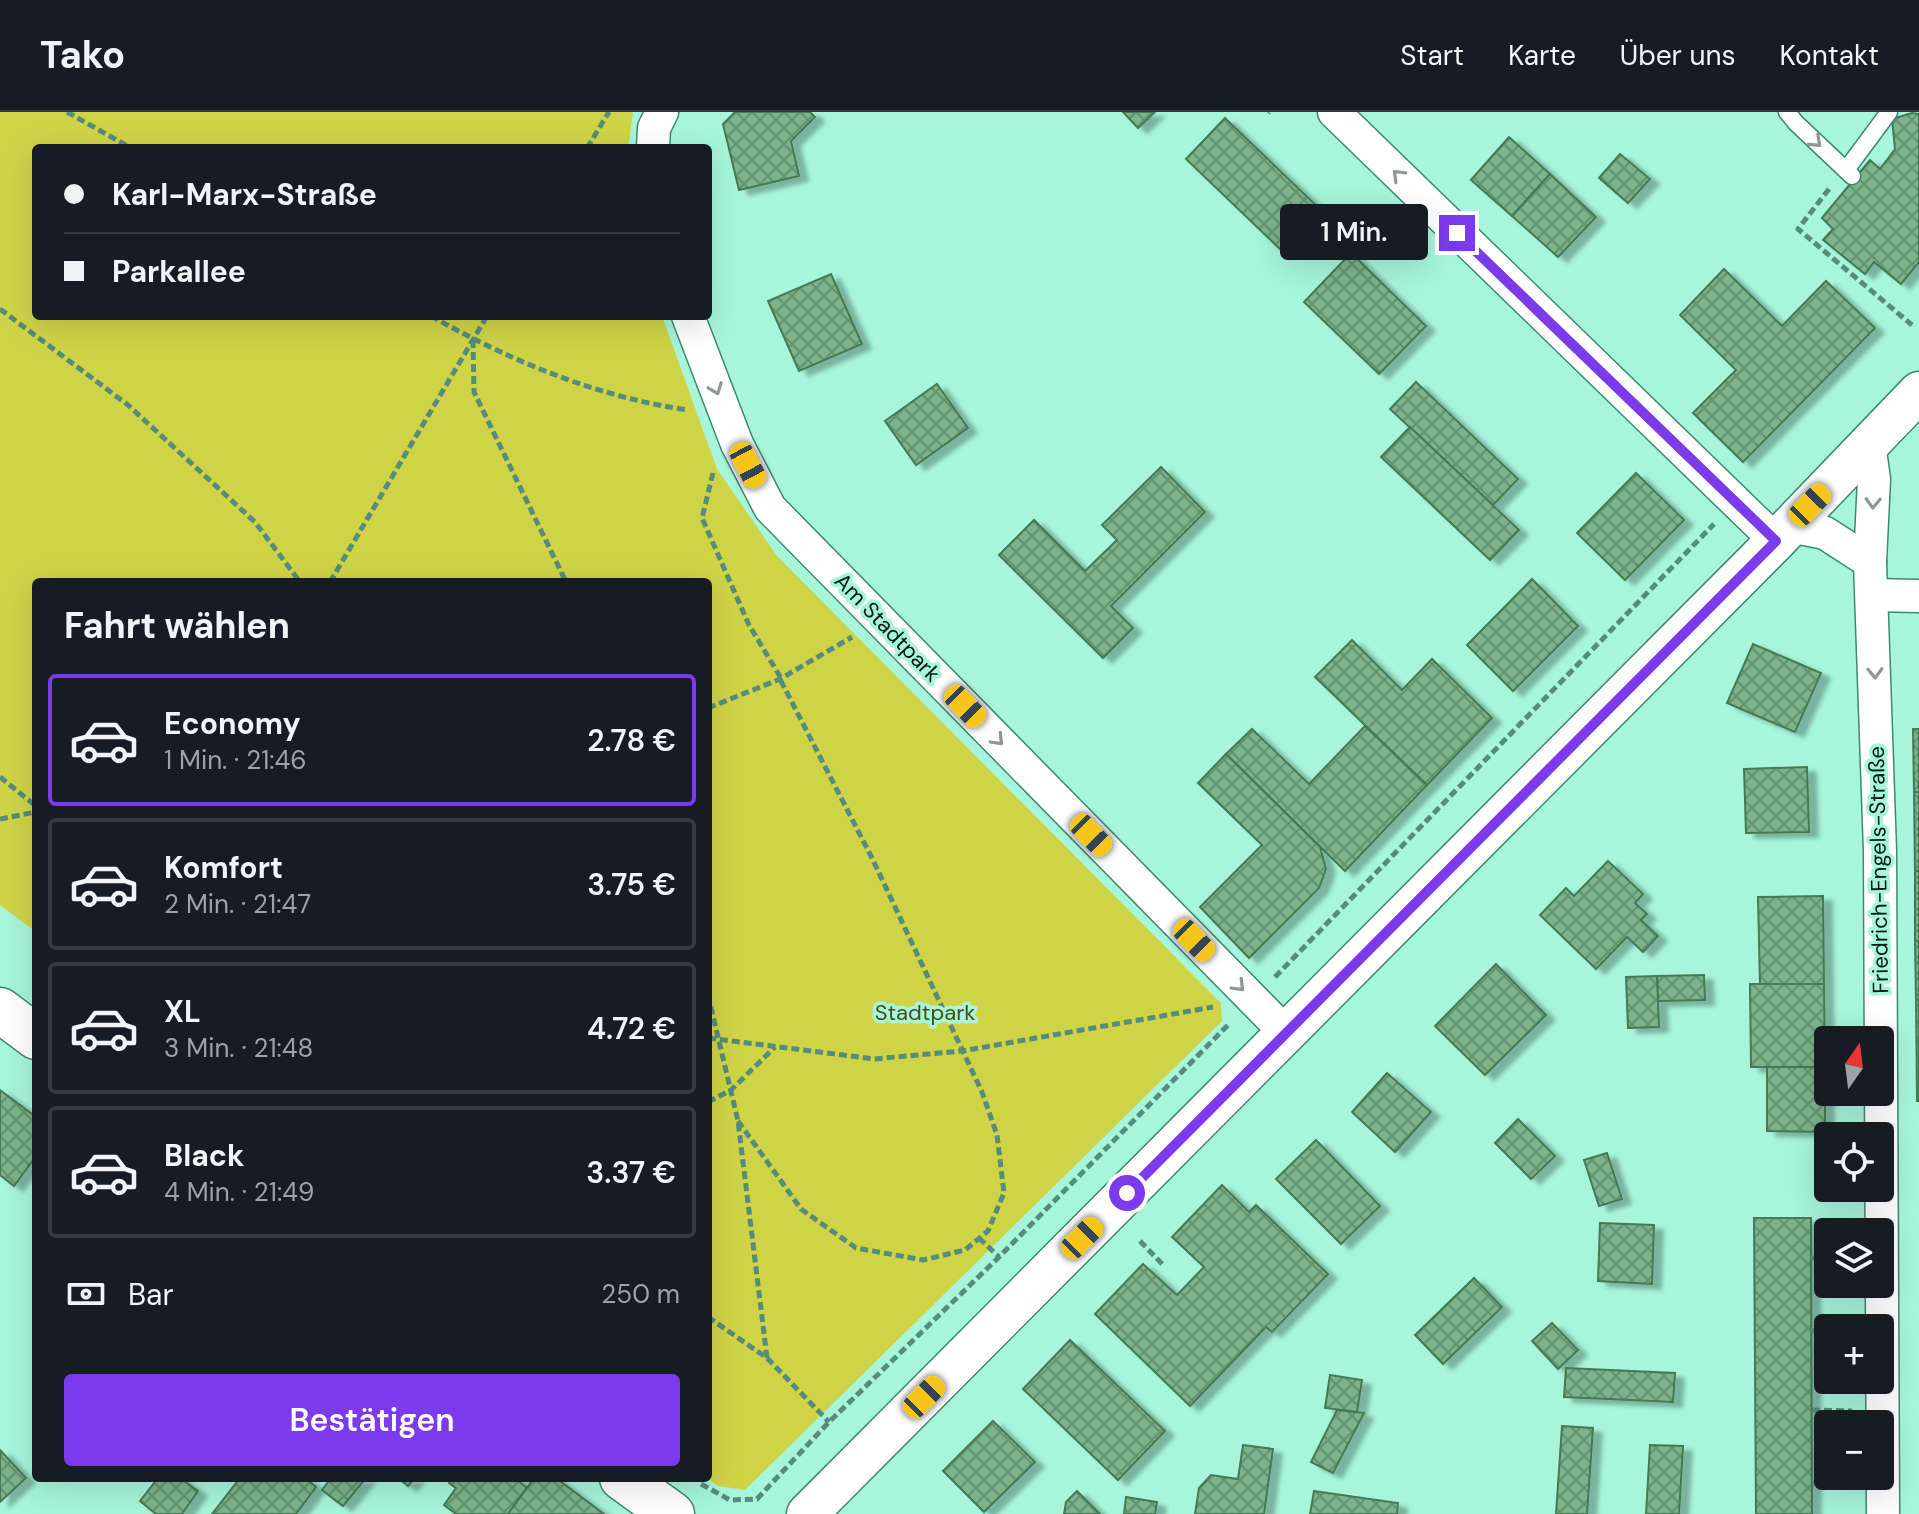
<!DOCTYPE html>
<html lang="de">
<head>
<meta charset="utf-8">
<style>
  :root { --surface:#171b24; --page:#20242c; --text:#f1f3f6; --muted:#9ea1a6; --line:#363941; --accent:#7c3aed }
  body { margin:0; font-family:"DM Sans",sans-serif; background:var(--page); color:var(--text); height:100vh; display:flex; flex-direction:column; font-size:30px; white-space:nowrap }
  * { box-sizing:border-box; margin:0 }
  p { font-size:26px; color:var(--muted) }
  .icon { flex:none; width:44px; height:44px; fill:none; stroke:currentColor; stroke-width:2; stroke-linecap:round; stroke-linejoin:round }
  .map { position:relative; flex:1; overflow:hidden }
  .side { position:absolute; left:32px; top:466px; width:680px; height:904px; display:flex; flex-direction:column; background:var(--surface); border-radius:8px; box-shadow:0 8px 32px #0002 }
  .side>* { flex:none }
  .hud { position:absolute; left:32px; top:32px; width:680px; height:176px; border-radius:8px; box-shadow:0 8px 32px #0002; display:grid; align-content:center; height:176px; padding:0 32px; background:var(--surface) }
  .needle { width:52px; rotate:14deg }
  .fabs { position:absolute; left:1814px; top:914px; display:grid; gap:16px }
  .fabs a { display:grid; place-items:center; width:80px; height:80px; border-radius:8px; background:var(--surface); box-shadow:0 8px 32px #0002; font-size:40px }
  .end { position:absolute; width:36px; height:36px; margin:-18px; border:10px solid #7c3aed; background:#fff; box-shadow:0 0 0 4px #fff }
  .from { border-radius:50% }
  .bubble { position:absolute; height:56px; border-radius:8px; background:var(--surface); box-shadow:0 8px 32px #0002; font-size:26px; font-weight:600; line-height:56px; text-align:center }
  .car { position:absolute; width:24px; height:48px; margin:-24px -12px; border-radius:10px; box-shadow:0 0 6px 2px #0007; background:linear-gradient(#f5c518 24%,#345 0 40%,#f5c518 0 76%,#345 0 86%,#f5c518 0) }
  .hud b { display:flex; align-items:center; gap:28px; height:76px; font-size:30px }
  .hud b+b { border-top:2px solid var(--line) }
  .hud i { width:20px; height:20px; background:var(--text) }
  ul { padding:0; list-style:none }
  li { display:flex; align-items:center; gap:24px; height:132px; margin:0 16px 12px; padding:0 16px; border:4px solid var(--line); border-radius:8px }
  li div { flex:1 }
  li b { display:block; font-size:30px }
  li em { font-style:normal; font-weight:600 }
  li.on { border-color:var(--accent) }
  li>.icon { width:72px; height:72px; stroke-width:1.5 }
  h2 { padding:0 32px; font-size:36px; line-height:96px }
  .pay { display:flex; align-items:center; gap:20px; height:88px; padding:0 32px; font-size:30px }
  .pay p { margin-inline-start:auto }
  .cta { display:flex; gap:16px; margin-top:auto; padding:16px 32px }
  .cta a { flex:1; height:92px; border-radius:8px; background:var(--accent); color:#fff; font-size:32px; font-weight:600; line-height:92px; text-align:center }
  header { display:flex; align-items:center; gap:48px; box-sizing:border-box; height:112px; padding:0 40px; background:var(--surface); border-bottom:2px solid var(--line) }
  header strong { font-size:38px }
  nav { display:flex; gap:44px; margin-inline-start:auto; font-size:28px }
  .map>svg:first-child { display:block }
  .green { fill:#cfd447 }
  .building { fill:url(#building-cross-hatch); stroke:#447a53; stroke-width:2; filter:url(#shadow) }
  .lines { fill:none; stroke-linecap:round; stroke-linejoin:round }
  .service-casing { stroke:#3d8a74; stroke-width:19 }
  .minor-casing { stroke:#3d8a74; stroke-width:35 }
  .tertiary-casing { stroke:#3d8a74; stroke-width:43 }
  .secondary-casing { stroke:#3d8a74; stroke-width:47 }
  .path { stroke:#568c7a; stroke-width:5; stroke-dasharray:8 4; stroke-linecap:butt }
  .service { stroke:#fff; stroke-width:16 }
  .minor { stroke:#fff; stroke-width:32 }
  .tertiary { stroke:#fff; stroke-width:40 }
  .secondary { stroke:#fff; stroke-width:44 }
  .oneway { stroke:#8c9995 }
  .route { stroke:#7c3aed; stroke-width:10 }
  .labels { text-anchor:middle; stroke-width:7; stroke-linejoin:round; paint-order:stroke }
  .street-label { font-size:22px; fill:#001c13; stroke:#a7f5db }
  .park-label { font-size:22px; fill:#494b12; stroke:#a7f5db }
</style>
</head>
<body>
<header>
<strong>Tako</strong>
<nav><a>Start</a><a>Karte</a><a>Über uns</a><a>Kontakt</a></nav>
</header>
<div class="map">
<svg width="1919" height="1402" viewBox="0 0 1919 1402">
  <defs>
    <pattern id="building-cross-hatch" width="8" height="8" patternUnits="userSpaceOnUse" patternTransform="scale(2)"><rect width="8" height="8" fill="#7cb48a"/><path d="M0 0l8 8M0 8l8-8" fill="none" stroke="#639270"/></pattern>
    <filter id="shadow"><feDropShadow dx="9" dy="5" stdDeviation="2" flood-color="#0004"/></filter>
  </defs>
  <rect width="100%" height="100%" fill="#a7f5db"/>
  <polygon class="green" points="0,0 633,0 628,36 36,36 36,204 662,204 717,357 777,444 1221,891 1222,909 745,1378 718,1374 707,1366 708,470 36,470 36,820 0,793"/>
  <g class="building">
    <polygon points="735,0 810,0 815,5 791,29 799,64 739,78 723,12"/>
    <polygon points="1123,0 1155,0 1138,16"/>
    <polygon points="1912,1 1919,2 1919,150 1901,172 1874,150 1865,162 1823,128 1833,117 1822,106 1870,48 1880,57 1895,37 1892,7"/>
    <polygon points="1225,6 1322,99 1283,140 1186,47"/>
    <polygon points="1509,25 1550,62 1512,104 1471,68"/>
    <polygon points="1620,42 1650,67 1628,91 1599,66"/>
    <polygon points="1550,62 1596,105 1558,145 1512,104"/>
    <polygon points="1351,141 1426,214 1379,262 1304,190"/>
    <polygon points="1724,157 1782,214 1826,169 1875,216 1743,350 1693,301 1736,258 1680,203"/>
    <polygon points="831,162 862,232 799,259 768,189"/>
    <polygon points="1416,270 1518,367 1493,393 1390,297"/>
    <polygon points="937,272 968,316 916,353 885,309"/>
    <polygon points="1410,315 1519,418 1490,448 1381,345"/>
    <polygon points="1161,355 1205,400 1111,494 1133,516 1103,546 999,443 1034,408 1085,459 1117,428 1102,413"/>
    <polygon points="1636,361 1684,408 1625,468 1577,421"/>
    <polygon points="1532,467 1578,514 1513,579 1467,533"/>
    <polygon points="1352,528 1402,578 1432,547 1492,606 1427,673 1315,565"/>
    <polygon points="1753,532 1821,561 1795,620 1727,591"/>
    <polygon points="1365,614 1427,673 1345,759 1226,642 1252,617 1309,672"/>
    <polygon points="1913,617 1919,617 1919,680 1914,680"/>
    <polygon points="1226,642 1320,735 1326,757 1319,776 1249,846 1200,795 1262,733 1198,671"/>
    <polygon points="1807,655 1809,720 1746,721 1744,657"/>
    <polygon points="1914,680 1919,680 1919,759 1915,759"/>
    <polygon points="1608,749 1643,782 1635,791 1647,802 1641,808 1658,824 1643,840 1627,825 1596,857 1540,803 1566,776 1574,784"/>
    <rect x="1915" y="759" width="4" height="70"/>
    <polygon points="1823,784 1824,872 1760,873 1758,785"/>
    <polygon points="1915,829 1919,829 1919,888 1916,888"/>
    <polygon points="1496,852 1546,903 1485,963 1435,914"/>
    <polygon points="1704,863 1705,888 1658,889 1657,864"/>
    <polygon points="1657,864 1659,915 1628,916 1626,865"/>
    <polygon points="1750,872 1824,872 1825,955 1751,955"/>
    <polygon points="1916,888 1919,888 1919,989 1917,989"/>
    <polygon points="1767,955 1825,955 1825,1020 1767,1019"/>
    <polygon points="1387,961 1431,1000 1395,1040 1352,1000"/>
    <polygon points="0,978 36,1005 36,1044 14,1074 0,1063"/>
    <polygon points="1518,1007 1555,1044 1531,1067 1495,1031"/>
    <polygon points="1316,1028 1380,1094 1341,1132 1276,1067"/>
    <polygon points="1607,1041 1622,1087 1599,1094 1584,1048"/>
    <polygon points="1222,1073 1249,1100 1256,1093 1328,1162 1272,1220 1266,1215 1190,1294 1095,1202 1143,1152 1177,1183 1204,1155 1172,1125"/>
    <polygon points="1754,1106 1811,1106 1812,1402 1756,1402"/>
    <polygon points="1600,1111 1654,1113 1652,1172 1598,1169"/>
    <polygon points="1474,1166 1502,1195 1443,1252 1415,1223"/>
    <polygon points="1552,1211 1578,1238 1558,1257 1532,1229"/>
    <polygon points="1070,1228 1165,1319 1118,1368 1023,1277"/>
    <polygon points="1566,1256 1675,1261 1673,1290 1564,1285"/>
    <polygon points="1330,1263 1362,1268 1357,1300 1325,1296"/>
    <polygon points="1337,1298 1364,1301 1333,1361 1311,1350"/>
    <polygon points="993,1309 1035,1350 984,1400 943,1359"/>
    <polygon points="1562,1314 1593,1316 1587,1402 1556,1402"/>
    <polygon points="1243,1333 1273,1337 1264,1402 1195,1402 1199,1376 1211,1363 1238,1367"/>
    <polygon points="1650,1333 1683,1334 1679,1402 1646,1402"/>
    <polygon points="0,1338 26,1366 0,1390"/>
    <polygon points="158,1366 180,1366 198,1379 182,1402 156,1402 140,1389"/>
    <polygon points="240,1366 305,1366 316,1375 296,1402 212,1402"/>
    <polygon points="331,1366 366,1366 343,1394 322,1378"/>
    <polygon points="398,1366 415,1366 408,1374"/>
    <polygon points="453,1366 519,1366 517,1368 527,1376 508,1402 456,1402 444,1393 456,1376 449,1371"/>
    <polygon points="534,1366 556,1366 604,1402 508,1402"/>
    <polygon points="1077,1379 1100,1402 1064,1402 1066,1390"/>
    <polygon points="1314,1379 1398,1391 1397,1402 1310,1402"/>
    <polygon points="1126,1385 1157,1390 1155,1402 1124,1402"/>
  </g>
  <g class="lines">
    <g class="service-casing">
      <g id="service">
        <polyline points="1787,0 1796,11 1852,64"/>
        <polyline points="1846,58 1889,0"/>
      </g>
    </g>
    <g class="minor-casing">
      <g id="minor">
        <polyline points="1334,0 1776,429"/>
        <polyline points="653,36 654,16 662,0"/>
        <polyline points="688,204 737,332 770,396 1286,921"/>
        <polyline points="1869,332 1874,367 1870,450 1880,739 1883,1402"/>
        <polyline points="1790,414 1825,421 1870,450"/>
        <polyline points="1873,483 1919,484"/>
      </g>
    </g>
    <g class="tertiary-casing">
      <polyline id="tertiary" points="807,1402 1776,429 1919,280"/>
    </g>
    <g class="secondary-casing">
      <g id="secondary">
        <polyline points="0,898 36,925"/>
        <polyline points="622,1366 672,1402"/>
      </g>
    </g>
    <g class="path">
      <polyline points="67,0 131,36"/>
      <polyline points="1268,1 1269,0"/>
      <polyline points="587,36 609,0"/>
      <polyline points="1829,77 1798,117 1912,213"/>
      <polyline points="0,197 128,293 255,410 300,470"/>
      <path d="M431 204C511 249 597 285 688 298"/>
      <polyline points="473,228 474,280 566,470"/>
      <polyline points="713,361 702,406 749,513 781,566"/>
      <polyline points="330,470 487,204"/>
      <polyline points="708,596 780,567 852,525"/>
      <polyline points="0,665 36,694"/>
      <polyline points="0,707 36,700"/>
      <polyline points="1275,865 1714,412"/>
      <polyline points="708,883 738,1009 767,1246"/>
      <polyline points="708,926 874,947 962,939 1213,895"/>
      <polyline points="708,990 731,978 775,935"/>
      <polyline points="738,1009 801,1097 856,1136 923,1148 965,1138 988,1119 1004,1081 997,1023 982,980 872,746 780,567"/>
      <polyline points="979,1126 999,1145"/>
      <polyline points="1140,1129 1164,1154"/>
      <polyline points="1811,1146 1828,1146"/>
      <polyline points="708,1205 767,1246 829,1310"/>
      <polyline points="1811,1219 1828,1219"/>
      <polyline points="1812,1298 1852,1299"/>
      <polyline points="1812,1371 1849,1374"/>
      <polyline points="701,1372 730,1388 757,1387 829,1310 999,1145 1229,912"/>
    </g>
    <use href="#service" class="service"/>
    <use href="#minor" class="minor"/>
    <use href="#tertiary" class="tertiary"/>
    <use href="#secondary" class="secondary"/>
  </g>
  <defs><path id="oneway-chevron" d="M-2-3.5L2.5 0L-2 3.5" fill="none" stroke-width="1.6" stroke-linecap="round" stroke-linejoin="round" transform="scale(2)"/></defs>
  <g class="oneway">
    <use href="#oneway-chevron" transform="translate(1816 30) rotate(43)"/>
    <use href="#oneway-chevron" transform="translate(1398 63) rotate(-135)"/>
    <use href="#oneway-chevron" transform="translate(716 277) rotate(69)"/>
    <use href="#oneway-chevron" transform="translate(1873 391) rotate(92)"/>
    <use href="#oneway-chevron" transform="translate(1875 561) rotate(88)"/>
    <use href="#oneway-chevron" transform="translate(998 628) rotate(46)"/>
    <use href="#oneway-chevron" transform="translate(1239 874) rotate(46)"/>
  </g>
  <g class="lines">
    <polyline class="route" points="1127,1081 1776,429 1457,121"/>
  </g>
  <g class="labels">
    <g class="street-label">
      <text transform="translate(888 515) rotate(46)" y="8">Am Stadtpark</text>
      <text transform="translate(1878 758) rotate(-91)" y="8">Friedrich-Engels-Straße</text>
    </g>
    <g class="park-label">
      <text x="925" y="908">Stadtpark</text>
    </g>
  </g>
</svg>
<div class="fabs">
<a><svg class="needle" viewBox="-14 -14 28 28"><path d="M0-13l5 13h-10z" fill="#e53935"/><path d="M0 13l5-13h-10z" fill="#9ea1a6"/></svg></a>
<a><svg class="icon" aria-label="locate" viewBox="0 0 24 24"><circle cx="12" cy="12" r="6"/><path d="M12 2v4M12 18v4M2 12h4M18 12h4"/></svg></a>
<a><svg class="icon" aria-label="layers" viewBox="0 0 24 24"><path d="M12 4l9 5-9 5-9-5zM3 14l9 5 9-5"/></svg></a>
<a>+</a>
<a>−</a>
</div>
<i class="end from" style="left:1127px;top:1081px"></i>
<i class="end" style="left:1457px;top:121px"></i>
<div class="bubble" style="left:1280px;top:92px;width:148px">1 Min.</div>
<i class="car" style="left:748px;top:353px;rotate:152deg"></i>
<i class="car" style="left:1810px;top:393px;rotate:44deg"></i>
<i class="car" style="left:965px;top:594px;rotate:136deg"></i>
<i class="car" style="left:1091px;top:723px;rotate:136deg"></i>
<i class="car" style="left:1194px;top:828px;rotate:136deg"></i>
<i class="car" style="left:1082px;top:1126px;rotate:45deg"></i>
<i class="car" style="left:924px;top:1285px;rotate:45deg"></i>
<div class="hud">
<b><i class="from"></i>Karl-Marx-Straße</b>
<b><i></i>Parkallee</b>
</div>
<section class="side">
<h2>Fahrt wählen</h2>
<ul>
<li class="on"><svg class="icon" aria-label="car" viewBox="0 0 24 24"><path d="M5 17H2v-5l4-1 3-4h7l3 4 3 1v5h-3M9 17h6M6 11h13"/><circle cx="7" cy="17" r="2"/><circle cx="17" cy="17" r="2"/></svg><div><b>Economy</b><p>1 Min. · 21:46</p></div><em>2.78 €</em></li>
<li><svg class="icon" aria-label="car" viewBox="0 0 24 24"><path d="M5 17H2v-5l4-1 3-4h7l3 4 3 1v5h-3M9 17h6M6 11h13"/><circle cx="7" cy="17" r="2"/><circle cx="17" cy="17" r="2"/></svg><div><b>Komfort</b><p>2 Min. · 21:47</p></div><em>3.75 €</em></li>
<li><svg class="icon" aria-label="car" viewBox="0 0 24 24"><path d="M5 17H2v-5l4-1 3-4h7l3 4 3 1v5h-3M9 17h6M6 11h13"/><circle cx="7" cy="17" r="2"/><circle cx="17" cy="17" r="2"/></svg><div><b>XL</b><p>3 Min. · 21:48</p></div><em>4.72 €</em></li>
<li><svg class="icon" aria-label="car" viewBox="0 0 24 24"><path d="M5 17H2v-5l4-1 3-4h7l3 4 3 1v5h-3M9 17h6M6 11h13"/><circle cx="7" cy="17" r="2"/><circle cx="17" cy="17" r="2"/></svg><div><b>Black</b><p>4 Min. · 21:49</p></div><em>3.37 €</em></li>
</ul>
<div class="pay"><svg class="icon" aria-label="cash" viewBox="0 0 24 24"><path d="M3 7h18v10H3z"/><circle cx="12" cy="12" r="2"/></svg>Bar<p>250 m</p></div>
<div class="cta"><a>Bestätigen</a></div>
</section>
</div>
</body>
</html>
